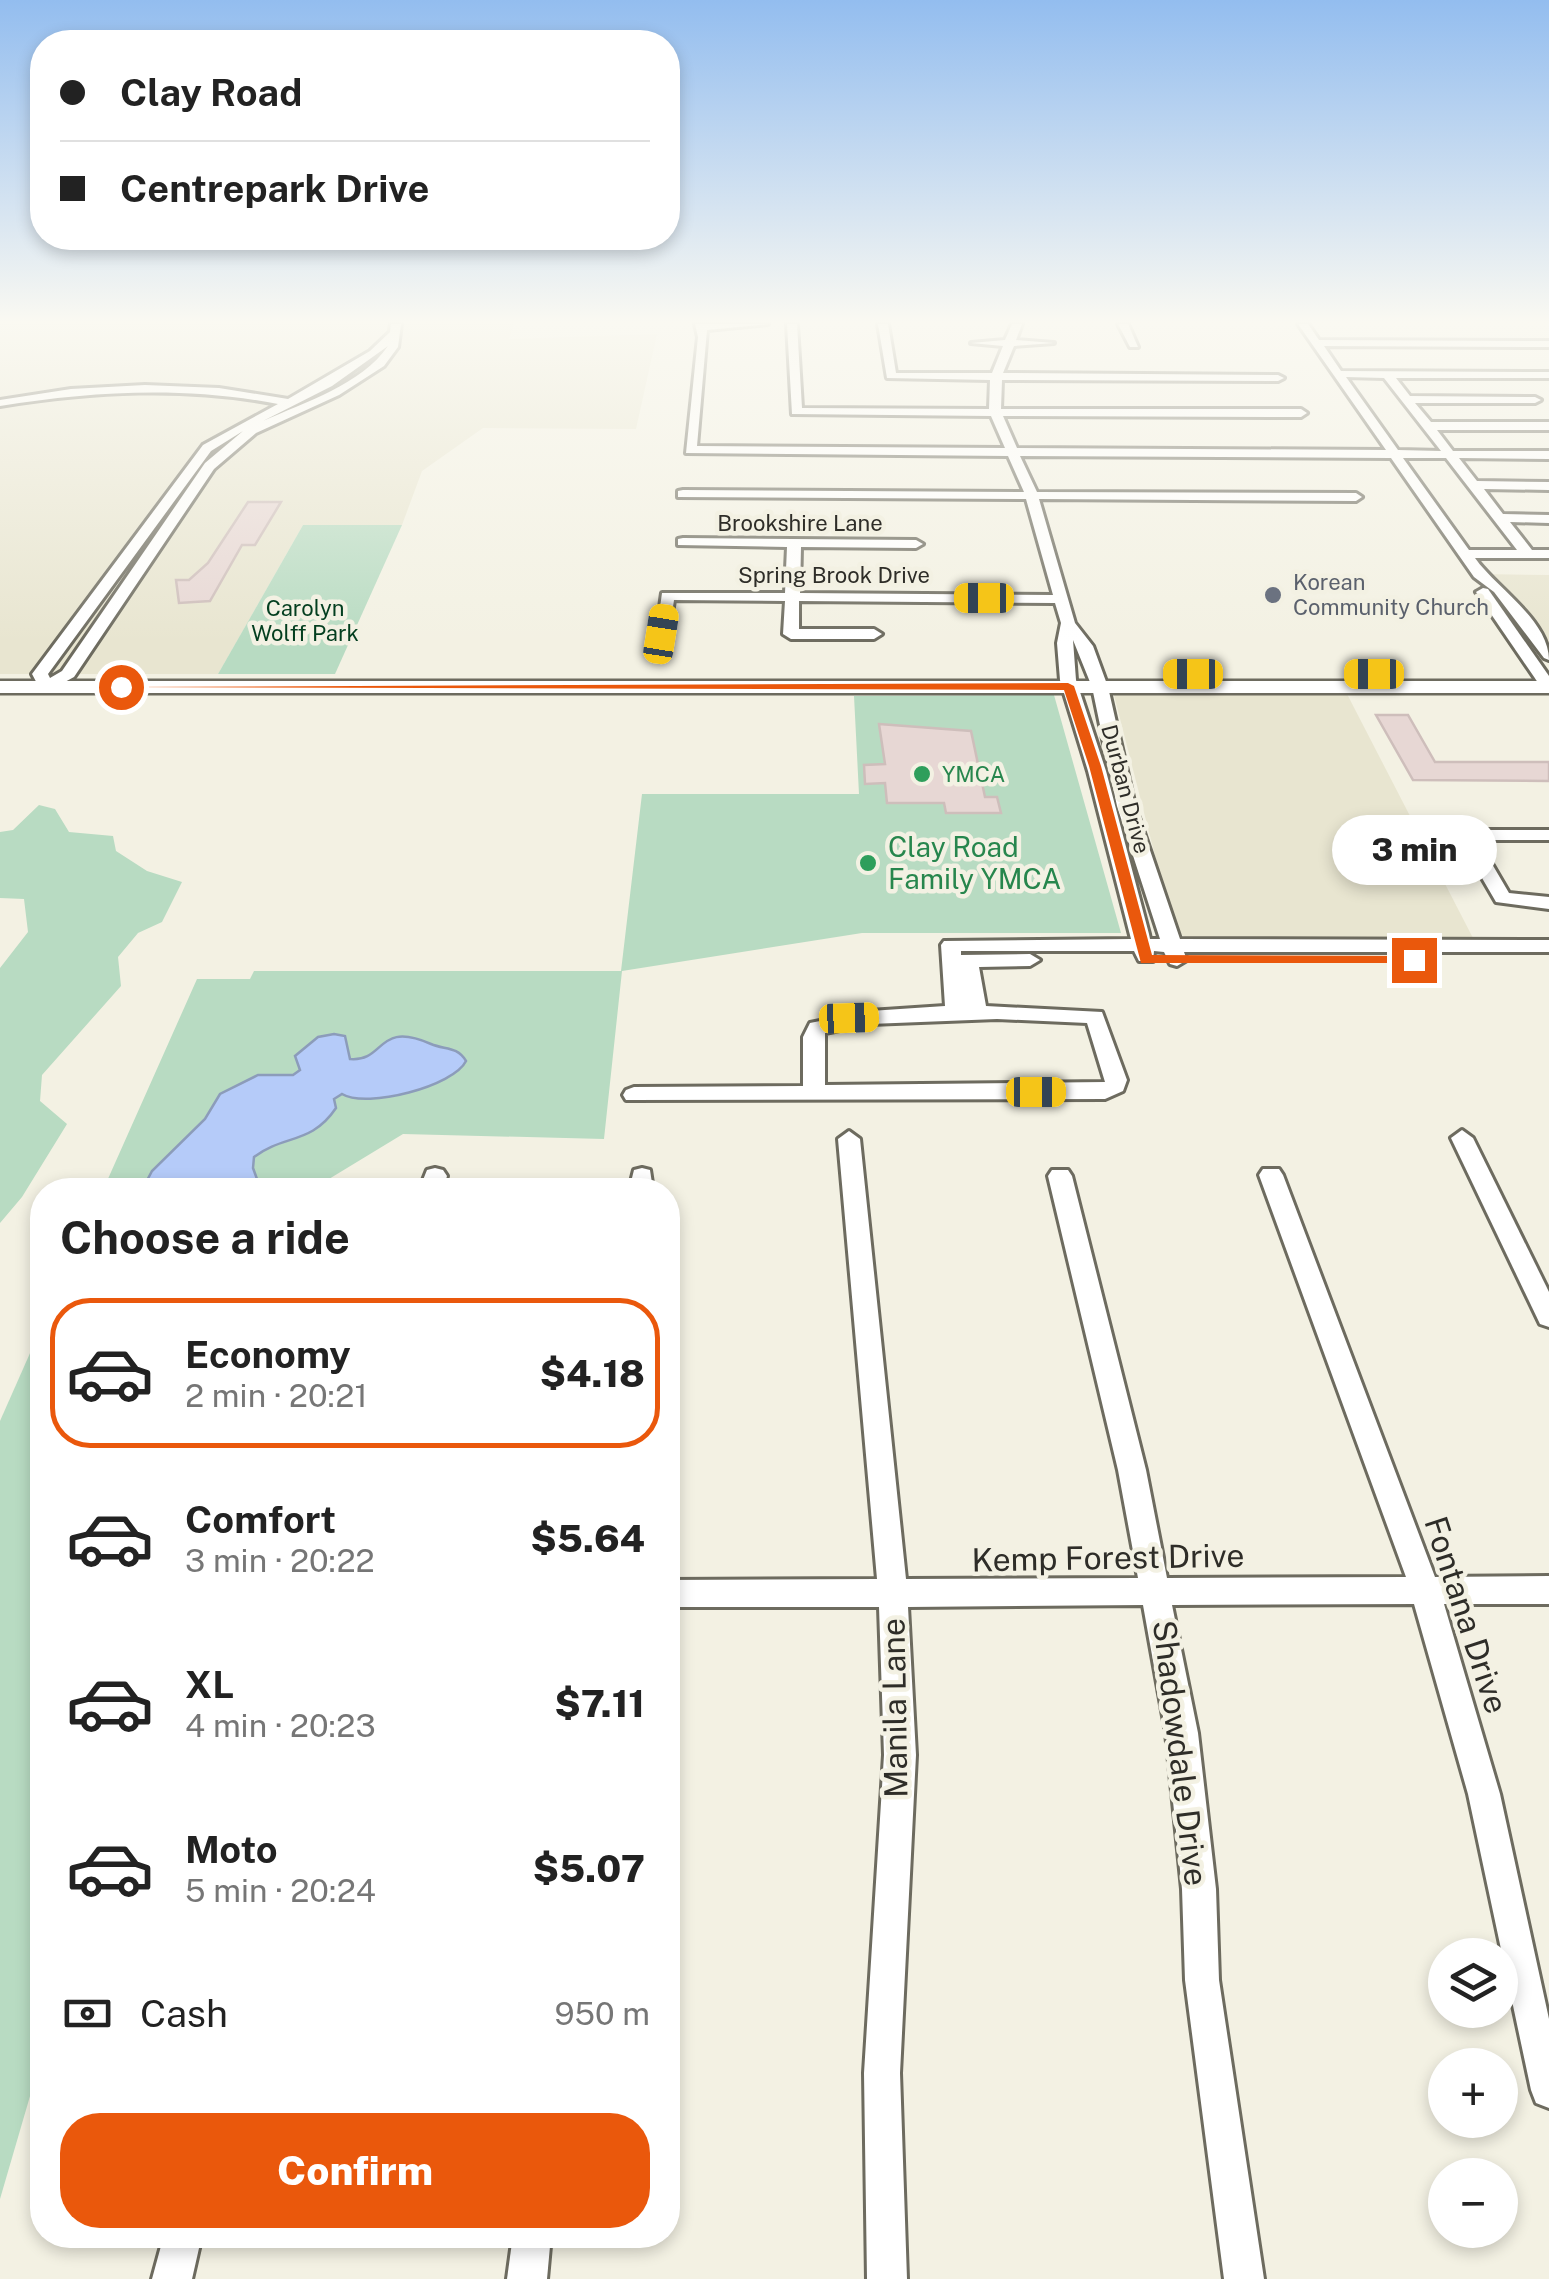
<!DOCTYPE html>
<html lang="en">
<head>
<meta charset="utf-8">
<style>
  :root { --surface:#fff; --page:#f2f2f2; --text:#222; --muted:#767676; --line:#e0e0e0; --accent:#ea580c }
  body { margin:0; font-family:"Public Sans",sans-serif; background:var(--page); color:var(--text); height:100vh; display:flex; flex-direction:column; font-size:38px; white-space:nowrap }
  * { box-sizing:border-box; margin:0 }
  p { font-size:32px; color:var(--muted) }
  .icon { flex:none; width:55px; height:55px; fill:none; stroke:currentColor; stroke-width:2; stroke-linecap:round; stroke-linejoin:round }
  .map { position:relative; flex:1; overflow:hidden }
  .sheet { position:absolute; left:30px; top:1178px; width:650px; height:1070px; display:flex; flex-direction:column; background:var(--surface); border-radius:40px; box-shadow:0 5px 15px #0003 }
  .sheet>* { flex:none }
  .top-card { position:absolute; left:30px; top:30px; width:650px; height:220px; border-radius:40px; box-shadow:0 5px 15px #0003; display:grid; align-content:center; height:220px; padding:0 30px; background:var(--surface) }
  .buttons { position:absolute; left:1428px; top:1938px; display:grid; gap:20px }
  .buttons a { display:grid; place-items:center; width:90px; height:90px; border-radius:50%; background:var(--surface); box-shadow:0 5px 15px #0003; font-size:50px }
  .end { position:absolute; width:45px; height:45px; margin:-22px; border:12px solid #ea580c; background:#fff; box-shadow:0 0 0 5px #fff }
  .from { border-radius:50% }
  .bubble { position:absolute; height:70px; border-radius:35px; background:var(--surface); box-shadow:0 5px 15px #0003; font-size:32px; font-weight:800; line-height:70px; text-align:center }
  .car { position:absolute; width:30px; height:60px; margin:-30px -15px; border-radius:12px; box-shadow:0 0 8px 2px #0007; background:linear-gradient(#f5c518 24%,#345 0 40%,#f5c518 0 76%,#345 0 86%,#f5c518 0) }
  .top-card b { display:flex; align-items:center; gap:35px; height:95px; font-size:38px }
  .top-card b+b { border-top:2px solid var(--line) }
  .top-card i { width:25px; height:25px; background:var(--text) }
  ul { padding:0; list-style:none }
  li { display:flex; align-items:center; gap:30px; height:150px; margin:0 20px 15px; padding:0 10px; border:5px solid transparent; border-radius:40px }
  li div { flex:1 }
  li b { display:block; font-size:38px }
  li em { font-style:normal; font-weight:800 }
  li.on { border-color:var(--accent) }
  li>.icon { width:90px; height:90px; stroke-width:1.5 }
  h2 { padding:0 30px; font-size:45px; line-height:120px }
  .pay { display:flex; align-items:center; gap:25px; height:110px; padding:0 30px; font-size:38px }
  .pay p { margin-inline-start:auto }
  .cta { display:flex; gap:20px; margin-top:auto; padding:20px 30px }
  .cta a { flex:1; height:115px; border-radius:40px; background:var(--accent); color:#fff; font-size:40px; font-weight:800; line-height:115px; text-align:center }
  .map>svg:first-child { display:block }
  .built { fill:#e8e5d0 }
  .green { fill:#b8dbc2 }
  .water { fill:#b5cbf9; stroke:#8c9cba; stroke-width:2.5 }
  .building { fill:#e7d7d4; stroke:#cebebb; stroke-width:2.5 }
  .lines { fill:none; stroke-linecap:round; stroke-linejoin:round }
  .minor-casing { stroke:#6d6b5f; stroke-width:6 }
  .major-casing { stroke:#6d6b5f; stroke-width:5 }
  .minor { fill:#fff; fill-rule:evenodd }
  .major { fill:#fff; fill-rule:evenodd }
  .route { fill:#ea580c }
  .worship-dot { fill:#6b7280; stroke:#f3f1e3; stroke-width:4 }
  .leisure-dot { fill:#2e9e5b; stroke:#f3f1e3; stroke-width:4 }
  .labels { text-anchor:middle; stroke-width:9; stroke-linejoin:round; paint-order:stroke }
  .far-street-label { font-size:22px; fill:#2e2d28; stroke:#f3f1e3 }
  .far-worship-label { font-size:22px; fill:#5b616d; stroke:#f3f1e3; text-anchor:start }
  .far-park-label { font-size:22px; fill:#033e1f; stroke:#f3f1e3 }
  .far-leisure-label { font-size:22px; fill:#27864d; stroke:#f3f1e3; text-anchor:start }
  .leisure-label { font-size:28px; fill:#27864d; stroke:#f3f1e3; text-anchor:start }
  .near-street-label { font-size:32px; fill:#2e2d28; stroke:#f3f1e3 }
</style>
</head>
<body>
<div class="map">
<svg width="1549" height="2279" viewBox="0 0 1549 2279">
  <rect width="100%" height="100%" fill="#f3f1e3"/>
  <g class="built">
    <polygon points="0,324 514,324 509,339 657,334 636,429 483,428 422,471 402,525 303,525 218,674 0,674"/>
    <polygon points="1479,574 1549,575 1549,655 1499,589"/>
    <polygon points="1347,694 1473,938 1187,938 1174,930 1114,695"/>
  </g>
  <g class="green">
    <polygon points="303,525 402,525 335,674 218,674"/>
    <polygon points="1054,695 1121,933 862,933 622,971 604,1139 403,1134 324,1182 321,1190 103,1190 197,979 250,979 254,971 621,971 642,794 859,794 854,696"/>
    <polygon points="39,805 55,809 69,832 113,836 116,851 147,871 182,882 162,922 138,933 118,957 121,986 42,1075 40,1101 67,1124 22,1197 0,1223 0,968 28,932 24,899 0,898 0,832 13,830"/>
    <polygon points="42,1326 42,2055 0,2199 0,1421"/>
  </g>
  <path class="water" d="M334 1034 345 1036 350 1059C386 1062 376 1020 431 1044 445 1050 457 1046 466 1061 454 1086 367 1109 342 1094L334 1099 336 1108C311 1145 284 1134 254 1157L253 1168 261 1190H142L152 1171 205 1119 220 1094 258 1075H293L300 1070 295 1056 318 1037Z"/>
  <g class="building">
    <polygon points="248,502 281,502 255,545 242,545 210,601 179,603 176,580 189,580 208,563"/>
    <polygon points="1376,715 1408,715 1435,762 1549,762 1549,781 1413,780"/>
    <polygon points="879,724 971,731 985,797 997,797 1001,813 946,813 944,803 887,803 885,783 865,784 864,765 885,764"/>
  </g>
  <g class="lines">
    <g class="minor-casing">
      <g id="minor">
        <path d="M391 324H401L398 347 384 366 339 395 256 433 214 469 74 677 52 689H40L32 674 203 445 278 404C185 386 93 391 0 406V400L71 389 145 385 219 388 288 399 370 351 390 332ZM388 346C361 385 305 402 263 421L332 386ZM243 431 205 463 62 671 50 678 48 674 211 451Z"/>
        <path d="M695 324H768L707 330 697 446 1005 448 991 416 792 414 787 324H797L802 408 989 409 990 380 887 378 878 324H888L896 373H992L1003 346 971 343 1005 340 1012 324H1022L1016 340 1054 343 1014 346 1003 373 1278 375 1284 378 1278 381 1002 380 1001 409H1301L1307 413 1301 417 1003 416 1017 448 1386 450 1298 324H1308L1319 340 1549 341V347L1324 346 1341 371 1549 372V378H1396L1410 396 1535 397 1541 400 1535 403H1415L1431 422H1549V430H1437L1453 451H1549V459L1459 458 1477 481 1549 482V490L1484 489 1503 514 1549 515V523L1510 522 1532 550H1549V558H1475C1496 588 1549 620 1549 660L1544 658 1494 592 1474 577 1391 458 1020 456 1037 492 1356 493 1362 497 1356 501 1039 499 1075 623 1093 646 1108 687 1135 806 1180 939 1549 940V952H1184L1187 960 1177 966 1170 964 1164 952 1154 951 1153 961H1139L1134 951H961V955L1030 954 1040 960 1030 966 979 967 986 1006 1102 1012 1127 1080 1123 1091 1105 1099 626 1100 623 1095 626 1090 634 1087 803 1086V1037L810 1023 870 1011 945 1006 941 945 944 941 1131 939 1088 771 1060 680 1057 643 1061 623 1055 603 799 601V629H874L882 634 874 639H791L783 634 785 601 674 600 669 634 656 637 662 593H785L787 547 678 545V539L683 538 916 540 923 544 916 548 801 547 800 593 1053 595 1026 499 678 497V491L683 490 1024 492 1008 456 686 453 698 337ZM1346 377 1384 378 1441 451 1398 450ZM1403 458H1446L1517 550H1469ZM1073 640 1092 687 1117 806 1160 939H1150L1149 934 1106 771 1076 680ZM997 1019 1087 1023 1105 1082 825 1085V1033L870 1024Z"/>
        <polygon points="1118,324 1128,324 1138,347 1130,347"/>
        <polygon points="1483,588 1488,589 1549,676 1549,692 1543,690 1476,592"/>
        <polygon points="1466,830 1549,830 1549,840 1478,840 1509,893 1549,897 1549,909 1496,902 1457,835"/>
        <polygon points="1462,1130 1473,1138 1549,1292 1549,1327 1540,1324 1451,1138"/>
        <polygon points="849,1131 860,1139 906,1579 1138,1578 1118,1470 1048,1176 1052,1170 1068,1170 1072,1176 1146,1470 1167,1578 1406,1577 1259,1175 1263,1169 1279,1169 1283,1175 1435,1577 1549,1576 1549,1604 1444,1604 1500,1794 1549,2019 1549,2108 1536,2103 1531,2090 1468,1794 1414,1604 1172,1605 1198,1733 1216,1889 1219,1980 1264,2279 1224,2279 1185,1980 1182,1889 1166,1733 1143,1605 908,1607 916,1755 900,2073 907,2279 867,2279 864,2073 884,1755 879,1607 668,1607 668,1580 877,1579 838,1139"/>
        <polygon points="435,1168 443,1170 447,1176 443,1190 419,1190 427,1170"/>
        <polygon points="642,1168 650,1170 653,1190 629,1190 634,1170"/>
        <polygon points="164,2235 202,2235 192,2279 152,2279"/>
        <polygon points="513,2235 551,2235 547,2279 507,2279"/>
      </g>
    </g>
    <g class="major-casing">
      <rect id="major" x="0" y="681" width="1549" height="12"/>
    </g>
    <use href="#minor" class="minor"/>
    <use href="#major" class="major"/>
  </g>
  <linearGradient id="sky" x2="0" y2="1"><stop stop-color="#93bdef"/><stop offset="0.5" stop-color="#faf9f2"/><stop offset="1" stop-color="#faf9f2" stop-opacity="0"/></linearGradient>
  <rect width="1549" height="643" fill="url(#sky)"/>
  <polygon class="route" points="1068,683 1074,686 1101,766 1152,955 1414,956 1421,960 1419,963 1141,963 1089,766 1064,690 115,687"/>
  <circle class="worship-dot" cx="1273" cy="595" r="10"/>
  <g class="leisure-dot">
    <circle cx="922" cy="774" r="10"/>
    <circle cx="868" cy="863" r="10"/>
  </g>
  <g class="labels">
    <g class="far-street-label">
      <text x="800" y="531">Brookshire Lane</text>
      <text x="834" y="583">Spring Brook Drive</text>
      <text transform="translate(1126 789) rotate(75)" y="8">Durban Drive</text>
    </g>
    <g class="far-worship-label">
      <text x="1293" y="590">Korean<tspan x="1293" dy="25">Community Church</tspan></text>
    </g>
    <g class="far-park-label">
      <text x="305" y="616">Carolyn<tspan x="305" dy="25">Wolff Park</tspan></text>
    </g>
    <g class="far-leisure-label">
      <text x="942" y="782">YMCA</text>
    </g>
    <g class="leisure-label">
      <text x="888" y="857">Clay Road<tspan x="888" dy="32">Family YMCA</tspan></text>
    </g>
    <g class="near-street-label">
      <text transform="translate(1108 1558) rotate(-1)" y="11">Kemp Forest Drive</text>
      <text transform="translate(1466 1615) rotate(72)" y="11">Fontana Drive</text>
      <text transform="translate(895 1708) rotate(-91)" y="11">Manila Lane</text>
      <text transform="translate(1180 1753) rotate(83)" y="11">Shadowdale Drive</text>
    </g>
  </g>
</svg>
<div class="buttons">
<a><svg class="icon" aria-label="layers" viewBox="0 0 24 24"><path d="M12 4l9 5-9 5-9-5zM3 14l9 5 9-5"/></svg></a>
<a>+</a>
<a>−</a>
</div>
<i class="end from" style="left:121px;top:687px"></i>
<i class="end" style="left:1414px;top:960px"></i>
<div class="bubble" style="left:1332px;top:815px;width:165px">3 min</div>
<i class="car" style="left:984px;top:598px;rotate:270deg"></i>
<i class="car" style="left:661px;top:634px;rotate:9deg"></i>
<i class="car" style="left:1193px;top:674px;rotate:270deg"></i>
<i class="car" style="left:1374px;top:674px;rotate:270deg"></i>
<i class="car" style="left:849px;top:1018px;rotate:88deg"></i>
<i class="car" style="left:1036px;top:1092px;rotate:90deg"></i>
<div class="top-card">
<b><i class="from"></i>Clay Road</b>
<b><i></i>Centrepark Drive</b>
</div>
<section class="sheet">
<h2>Choose a ride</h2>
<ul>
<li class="on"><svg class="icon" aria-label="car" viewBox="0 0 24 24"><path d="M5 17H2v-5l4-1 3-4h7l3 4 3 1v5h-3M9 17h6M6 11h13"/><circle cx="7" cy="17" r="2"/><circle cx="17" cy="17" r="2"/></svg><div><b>Economy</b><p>2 min · 20:21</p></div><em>$4.18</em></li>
<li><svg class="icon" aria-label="car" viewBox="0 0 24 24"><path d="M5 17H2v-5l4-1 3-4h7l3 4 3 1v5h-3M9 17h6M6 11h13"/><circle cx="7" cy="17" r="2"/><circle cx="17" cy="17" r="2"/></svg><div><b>Comfort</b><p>3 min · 20:22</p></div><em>$5.64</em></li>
<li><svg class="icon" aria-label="car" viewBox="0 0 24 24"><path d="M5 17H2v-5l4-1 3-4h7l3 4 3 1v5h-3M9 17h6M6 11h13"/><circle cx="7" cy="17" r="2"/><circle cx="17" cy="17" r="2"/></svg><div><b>XL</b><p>4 min · 20:23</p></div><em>$7.11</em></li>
<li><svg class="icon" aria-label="car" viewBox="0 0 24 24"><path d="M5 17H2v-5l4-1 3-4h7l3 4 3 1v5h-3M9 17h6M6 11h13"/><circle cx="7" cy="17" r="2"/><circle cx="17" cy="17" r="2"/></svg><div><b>Moto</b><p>5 min · 20:24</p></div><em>$5.07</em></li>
</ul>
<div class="pay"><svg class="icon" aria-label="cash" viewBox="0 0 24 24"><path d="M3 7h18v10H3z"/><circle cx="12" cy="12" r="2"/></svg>Cash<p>950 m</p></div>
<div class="cta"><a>Confirm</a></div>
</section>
</div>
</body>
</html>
